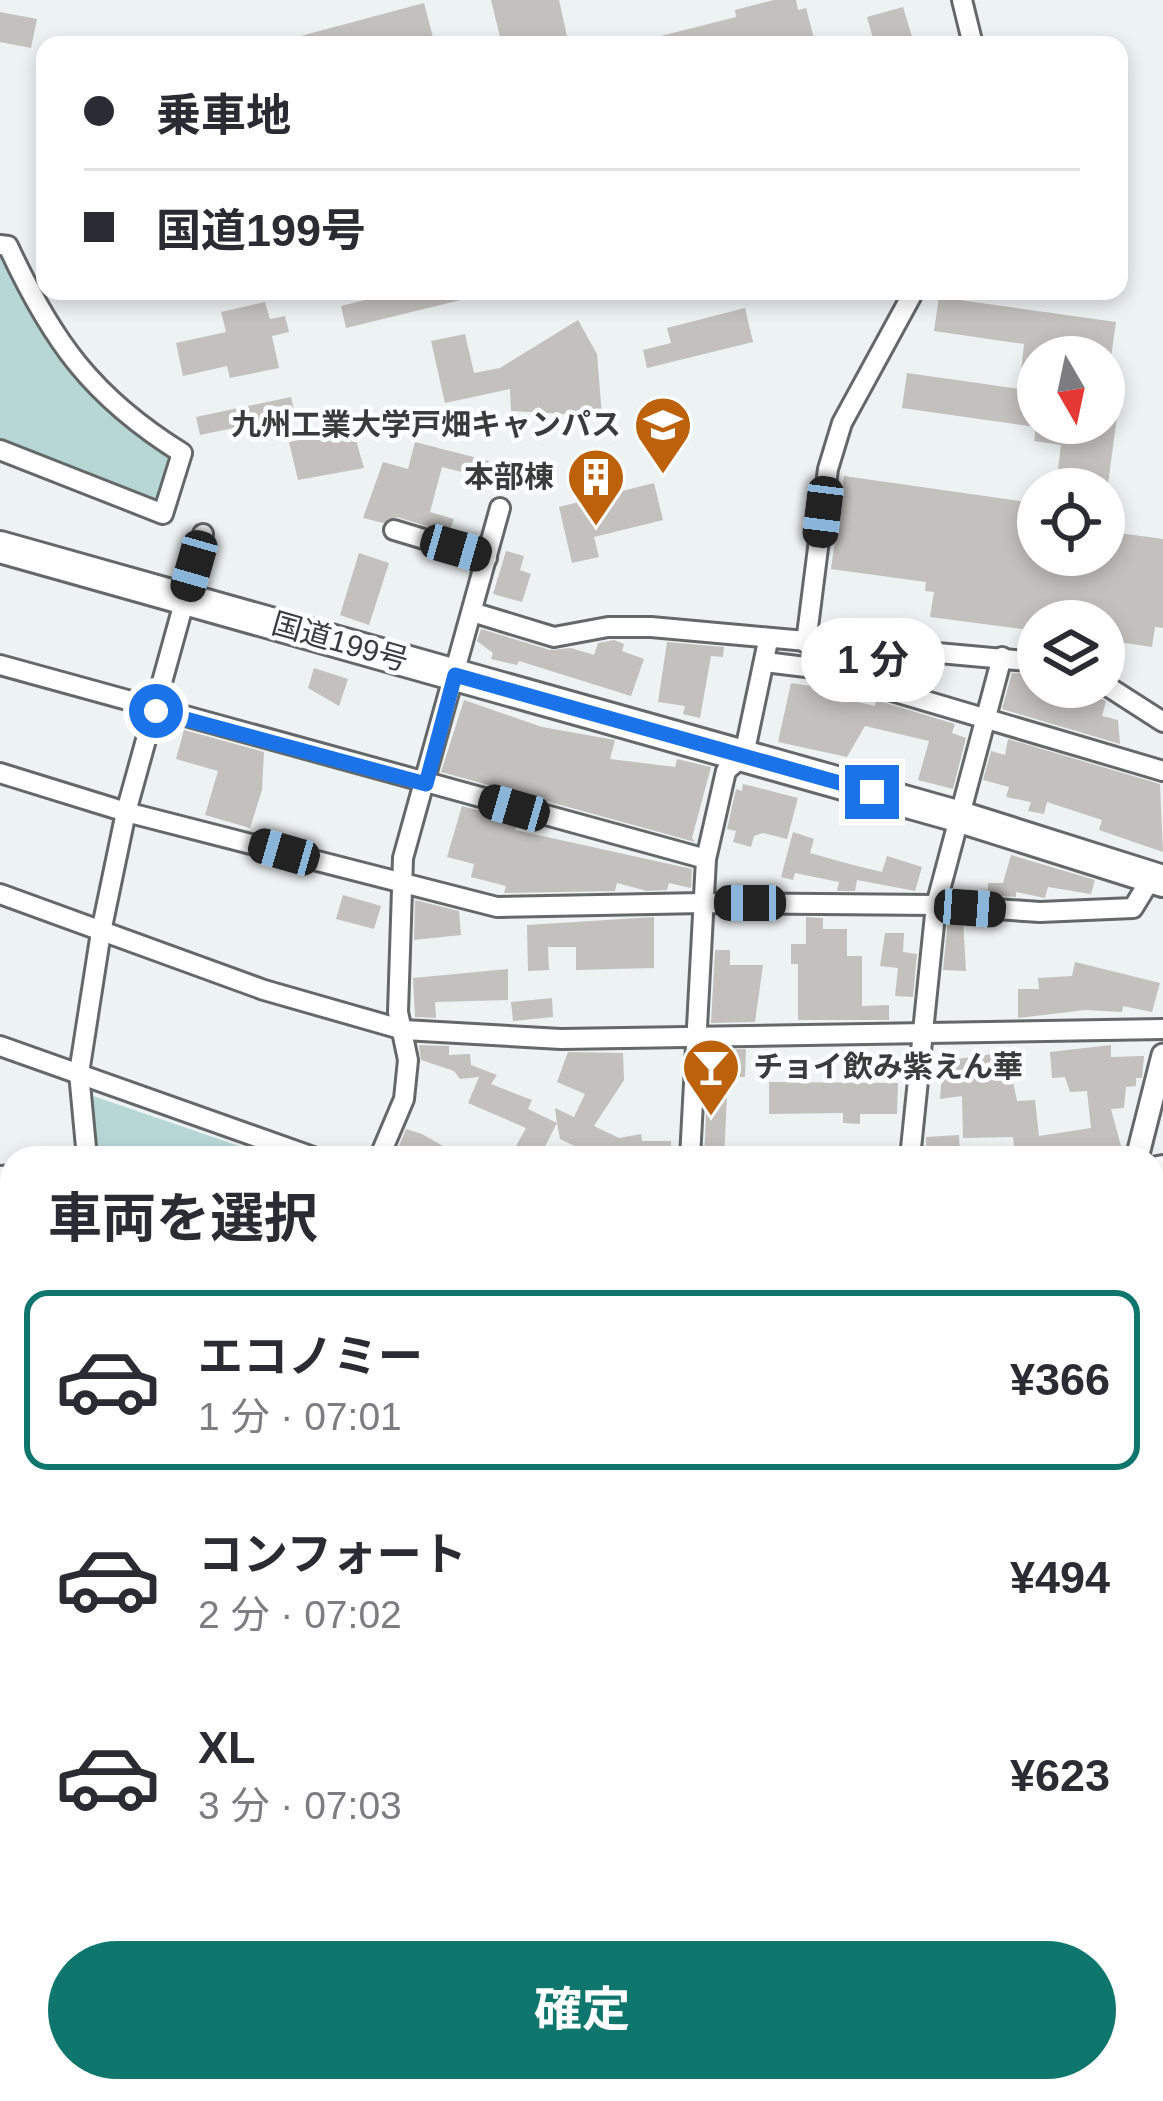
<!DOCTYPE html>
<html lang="ja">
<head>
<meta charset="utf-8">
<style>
  :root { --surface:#fff; --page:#f2f2f3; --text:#2b2b33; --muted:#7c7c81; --line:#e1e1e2; --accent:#0f766e }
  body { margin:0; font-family:Helvetica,"Noto Sans JP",sans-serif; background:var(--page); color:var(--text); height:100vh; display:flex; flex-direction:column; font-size:45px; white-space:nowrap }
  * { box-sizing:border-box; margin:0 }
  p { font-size:39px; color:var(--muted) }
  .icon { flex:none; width:66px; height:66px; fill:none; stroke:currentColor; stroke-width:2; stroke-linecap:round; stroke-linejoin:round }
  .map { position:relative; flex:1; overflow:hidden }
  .side { position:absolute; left:0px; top:1146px; width:1164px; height:957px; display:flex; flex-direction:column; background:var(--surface); border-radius:36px 36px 0 0; box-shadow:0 6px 18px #0003 }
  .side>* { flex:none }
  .hud { position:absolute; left:36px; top:36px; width:1092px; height:264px; border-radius:24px; box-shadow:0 6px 18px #0003; display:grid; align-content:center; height:264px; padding:0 48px; background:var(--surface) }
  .needle { width:78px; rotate:171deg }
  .fabs { position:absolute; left:1017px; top:336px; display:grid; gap:24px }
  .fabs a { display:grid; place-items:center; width:108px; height:108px; border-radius:50%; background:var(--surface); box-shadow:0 6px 18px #0003; font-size:60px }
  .end { position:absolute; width:54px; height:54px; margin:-27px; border:15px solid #1a73e8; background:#fff; box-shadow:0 0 0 6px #fff }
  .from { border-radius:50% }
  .bubble { position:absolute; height:84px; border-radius:42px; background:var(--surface); box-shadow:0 6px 18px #0003; font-size:39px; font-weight:700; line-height:84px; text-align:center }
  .car { position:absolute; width:36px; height:72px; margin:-36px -18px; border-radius:15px; box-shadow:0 0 9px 3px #0007; background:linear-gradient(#222 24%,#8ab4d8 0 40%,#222 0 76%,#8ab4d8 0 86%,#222 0) }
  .hud b { display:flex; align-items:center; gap:42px; height:114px; font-size:45px }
  .hud b+b { border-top:3px solid var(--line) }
  .hud i { width:30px; height:30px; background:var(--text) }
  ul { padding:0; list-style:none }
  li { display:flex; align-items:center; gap:36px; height:180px; margin:0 24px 18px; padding:0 24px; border:6px solid transparent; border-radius:24px }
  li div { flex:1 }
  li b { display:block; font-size:45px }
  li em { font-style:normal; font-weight:700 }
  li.current { border-color:var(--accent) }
  li>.icon { width:108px; height:108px; stroke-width:1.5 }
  h2 { padding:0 48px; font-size:54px; line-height:144px }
  .button { display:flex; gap:24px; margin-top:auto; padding:24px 48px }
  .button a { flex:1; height:138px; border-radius:72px; background:var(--accent); color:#fff; font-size:48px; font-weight:700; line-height:138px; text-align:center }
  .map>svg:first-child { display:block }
  .green { fill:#b7d7d6 }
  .building { fill:#c3c0bd }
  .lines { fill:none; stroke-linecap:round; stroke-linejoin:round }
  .minor-casing { stroke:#646868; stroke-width:24 }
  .tertiary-casing { stroke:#646868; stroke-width:27 }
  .trunk-casing { stroke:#646868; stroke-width:36 }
  .motorway-casing { stroke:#646868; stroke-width:39 }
  .minor { stroke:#fff; stroke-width:18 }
  .tertiary { stroke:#fff; stroke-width:21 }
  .trunk { stroke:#fff; stroke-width:30 }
  .motorway { stroke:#fff; stroke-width:33 }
  .rail-casing { stroke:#595c5c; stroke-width:9 }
  .rail { stroke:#fbffff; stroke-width:4.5; stroke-dasharray:14; stroke-linecap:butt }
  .route { stroke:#1a73e8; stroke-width:15 }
  .labels { text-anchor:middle; stroke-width:9; stroke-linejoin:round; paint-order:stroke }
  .poi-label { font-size:30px; font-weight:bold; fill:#3a3c3c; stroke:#fbffff; text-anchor:end }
  .street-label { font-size:30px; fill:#3a3c3c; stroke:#fbffff }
</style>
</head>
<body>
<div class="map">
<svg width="1163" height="2101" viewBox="0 0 1163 2101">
  <rect width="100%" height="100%" fill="#edf2f2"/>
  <g class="green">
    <path d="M0 249 12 251C41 355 102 388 182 453L163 514 0 448Z"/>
    <polygon points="90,1095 274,1158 98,1158"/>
  </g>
  <g class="building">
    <polygon points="491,0 559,0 569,45 502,45"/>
    <polygon points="774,0 796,0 798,10 806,8 815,42 645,45 645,40 736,17 735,10"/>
    <polygon points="424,3 435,45 282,45 282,41"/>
    <polygon points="903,7 913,40 875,45 867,17"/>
    <polygon points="0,12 37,19 31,48 0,42"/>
    <polygon points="401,291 476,291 477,296 346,328 341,306"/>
    <polygon points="939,297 1116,322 1111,357 1038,357 1038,423 1104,423 1104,384 1121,386 1108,484 1081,480 1082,472 1058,469 1061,445 1034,441 1036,427 902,408 907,373 1019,389 1024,344 934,331"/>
    <polygon points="265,302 270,319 285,316 289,332 272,336 279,368 230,378 227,366 183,376 176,343 226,332 221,312"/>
    <polygon points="745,308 753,342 647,368 643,350 671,343 667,328"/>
    <polygon points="578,320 597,354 602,416 511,411 510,389 445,403 431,341 465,334 474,373 500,368"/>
    <polygon points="291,397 295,415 200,435 196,417"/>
    <polygon points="353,430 364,468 298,480 289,442"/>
    <polygon points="415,442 489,461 485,478 442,467 430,512 454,519 449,533 397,517 383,523 363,518 383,462 408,469"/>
    <polygon points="844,476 1026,502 1024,520 1038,522 1038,555 1104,555 1104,531 1163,539 1163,628 1155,627 1152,647 1104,640 1104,621 1038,621 1038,631 930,617 934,592 925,591 926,582 831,569"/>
    <polygon points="654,483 663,520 594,537 599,557 572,563 559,507"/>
    <polygon points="506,551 524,556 520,570 531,574 522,602 493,594"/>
    <polygon points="359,553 389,563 369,625 340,615"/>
    <polygon points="481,629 550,650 571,648 594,655 598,643 614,640 624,644 622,651 644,659 631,696 519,661 517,665 491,659 493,653 477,641"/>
    <polygon points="667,642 724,647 723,657 711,656 700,718 683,714 685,706 658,702"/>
    <polygon points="314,668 348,679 339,706 308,688"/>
    <polygon points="1012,673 1038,675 1038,687 1088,687 1086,692 1106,701 1102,716 1118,720 1120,744 1002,709"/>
    <polygon points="812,682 847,692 845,699 875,706 876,700 955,724 952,733 966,738 953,789 918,780 929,741 865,726 847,757 778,742 791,683 811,686"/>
    <polygon points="464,700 542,727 615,740 610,759 675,767 677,759 711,767 692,838 695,842 441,772"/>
    <polygon points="184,730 264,752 262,790 250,828 205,815 218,771 176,759"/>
    <polygon points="1008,739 1160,784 1163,852 1099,830 1102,820 1047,802 1044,814 1028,811 1031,802 1006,797 1009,787 983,780 991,751 1005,755"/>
    <polygon points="743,784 798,798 787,839 763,833 754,836 751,847 733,842 736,831 727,829 736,789 742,791"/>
    <polygon points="462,806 518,821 515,830 692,869 691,888 669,883 667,890 647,891 617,883 615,891 504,893 506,886 471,877 474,864 447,857"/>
    <polygon points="793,832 814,839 810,853 853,865 882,872 887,856 922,867 915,891 857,880 855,891 837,891 839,882 795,873 793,880 781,877"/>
    <polygon points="1011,855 1095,880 1091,894 1048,887 1045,898 1016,892 1016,897 988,895 988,883 1003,883"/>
    <polygon points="343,895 381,906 374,929 336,919"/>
    <polygon points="415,900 459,911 461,935 414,940"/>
    <polygon points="654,917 654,968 576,970 576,947 548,947 549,970 528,971 527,925"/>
    <polygon points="806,917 823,918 823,929 847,929 847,956 862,956 862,1006 889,1005 889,1020 798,1020 798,964 791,964 791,944 806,944"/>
    <polygon points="948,919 963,920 966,971 943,970"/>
    <polygon points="885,933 904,933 903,952 917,954 913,997 895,996 898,968 880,966"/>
    <polygon points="715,950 730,950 730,965 763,965 755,1022 711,1023"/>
    <polygon points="1075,962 1160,983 1152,1012 1123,1006 1122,1012 1085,1010 1018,1018 1018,989 1039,989 1038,978 1072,976"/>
    <polygon points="508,969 508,1000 435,1002 436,1018 415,1017 413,978"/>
    <polygon points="552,998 553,1017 513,1021 511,1002"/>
    <polygon points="419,1045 449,1046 449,1055 470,1054 471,1065 497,1075 491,1084 532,1100 528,1109 557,1123 555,1108 574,1117 585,1094 557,1082 568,1052 623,1053 624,1080 594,1126 619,1138 641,1134 642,1141 671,1141 671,1158 599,1158 560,1139 557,1123 539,1158 522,1158 512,1153 526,1128 468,1103 479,1077 460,1079 454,1071 421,1060"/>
    <polygon points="1111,1045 1111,1057 1144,1056 1142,1078 1136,1078 1136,1086 1126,1087 1124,1108 1111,1109 1122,1150 1025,1158 1025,1152 1015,1153 1013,1137 963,1138 962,1096 940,1099 943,1061 1007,1052 1017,1101 1035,1100 1039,1136 1091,1128 1087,1091 1070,1092 1065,1077 1052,1078 1050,1052"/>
    <polygon points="746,1049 745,1077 728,1077 724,1158 704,1158 709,1050"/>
    <polygon points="769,1082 898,1083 897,1114 860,1114 860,1124 843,1123 843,1113 769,1114"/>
    <polygon points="406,1129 422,1134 464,1158 394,1158"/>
    <polygon points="959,1135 960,1158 927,1158 926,1137"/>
  </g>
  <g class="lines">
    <g class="minor-casing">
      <g id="minor">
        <polyline points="962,0 973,45"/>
        <path d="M0 245 8 246C52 341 92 397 182 453L163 514 0 450"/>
        <polyline points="394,530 487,558"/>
        <polyline points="472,612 554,637 608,627 651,627 1038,662"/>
        <polyline points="806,643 828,469 842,423 914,291"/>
        <polyline points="765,662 814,668 1163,771"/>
        <polyline points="0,665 706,859"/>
        <polyline points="1104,684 1163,722"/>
        <polyline points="0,773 126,812 497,907 703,903 936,905 1040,912 1133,908 1152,877"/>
        <polyline points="0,894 264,990 404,1030 561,1039 1163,1029"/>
        <polyline points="0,1046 316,1158"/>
        <polyline points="87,1158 79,1073 101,932 126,812 203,534"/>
        <polyline points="379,1158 404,1099 408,1060 398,1012 403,858 500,508"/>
        <polyline points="690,1158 706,859 726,771 744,755 768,641"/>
        <polyline points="910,1158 936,905 1002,657"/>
        <polyline points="1152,1167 1163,1165"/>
        <polyline points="0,1176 12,1175"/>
        <polyline points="1152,1249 1163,1247"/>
        <polyline points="0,1250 12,1249"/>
        <polyline points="0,1378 12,1377"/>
        <polyline points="0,1482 12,1480"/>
        <polyline points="1152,1491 1163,1489"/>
        <polyline points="1152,1608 1163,1606"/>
        <polyline points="228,2101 228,2091"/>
        <polyline points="547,2101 547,2091"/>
        <polyline points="913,2101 913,2091"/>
      </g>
    </g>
    <g class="tertiary-casing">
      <g id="tertiary">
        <polyline points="1137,1158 1163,1055"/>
        <polyline points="1152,1347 1163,1344"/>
        <polyline points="1152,1371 1163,1368"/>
        <polyline points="1152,1392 1163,1447"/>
        <polyline points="0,1587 12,1584"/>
        <polyline points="0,1606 12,1604"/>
        <polyline points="0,1888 12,1885"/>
      </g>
    </g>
    <g class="trunk-casing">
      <g id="trunk">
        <polyline points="0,547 957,816 1163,881"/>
        <polyline points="0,1708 12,1708"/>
        <polyline points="1152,1712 1163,1712"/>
      </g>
    </g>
    <g class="motorway-casing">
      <g id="motorway">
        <polyline points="0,1811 12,1811"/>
        <polyline points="1152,1816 1163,1816"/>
        <polyline points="1152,1864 1163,1865"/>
        <polyline points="1152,1897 1163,1900"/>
      </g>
    </g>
    <use href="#minor" class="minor"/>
    <use href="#tertiary" class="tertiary"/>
    <use href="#trunk" class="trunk"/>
    <use href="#motorway" class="motorway"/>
    <g class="rail-casing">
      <g id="rail">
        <polyline points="1152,1741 1163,1742"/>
        <polyline points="0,1742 12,1742"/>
        <polyline points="1152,1766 1163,1766"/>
        <polyline points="0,1774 12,1774"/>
        <polyline points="1152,1786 1163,1786"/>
      </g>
    </g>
    <use href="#rail" class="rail"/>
  </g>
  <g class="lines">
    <polyline class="route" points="156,711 426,784 455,675 872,792"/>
  </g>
  <defs>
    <g id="university-pin" transform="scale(3)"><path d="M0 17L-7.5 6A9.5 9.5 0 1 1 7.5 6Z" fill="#bd610a" stroke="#fbffff"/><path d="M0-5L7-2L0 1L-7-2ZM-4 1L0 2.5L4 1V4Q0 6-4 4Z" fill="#fff"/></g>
    <g id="building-pin" transform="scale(3)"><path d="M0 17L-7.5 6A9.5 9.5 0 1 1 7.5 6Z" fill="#bd610a" stroke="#fbffff"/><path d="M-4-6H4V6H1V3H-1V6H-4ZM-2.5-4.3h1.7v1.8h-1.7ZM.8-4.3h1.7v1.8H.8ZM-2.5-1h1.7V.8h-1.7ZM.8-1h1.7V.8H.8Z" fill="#fff"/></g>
    <g id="bar-pin" transform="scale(3)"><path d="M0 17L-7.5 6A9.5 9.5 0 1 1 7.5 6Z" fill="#bd610a" stroke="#fbffff"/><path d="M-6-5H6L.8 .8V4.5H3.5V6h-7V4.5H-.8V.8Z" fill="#fff"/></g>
  </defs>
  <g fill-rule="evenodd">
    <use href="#university-pin" x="663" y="425"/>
    <use href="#building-pin" x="596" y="477"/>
    <use href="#bar-pin" x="711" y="1067"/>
  </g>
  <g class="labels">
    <g class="poi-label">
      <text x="621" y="435">九州工業大学戸畑キャンパス</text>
      <text x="554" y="487">本部棟</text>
      <text x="753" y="1077" text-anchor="start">チョイ飲み紫えん華</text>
    </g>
    <g class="street-label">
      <text transform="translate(340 642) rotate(16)" y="10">国道199号</text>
    </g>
  </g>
</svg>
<div class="fabs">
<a><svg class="needle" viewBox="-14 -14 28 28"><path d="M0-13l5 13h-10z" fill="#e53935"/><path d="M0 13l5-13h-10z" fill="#7c7c81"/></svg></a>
<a><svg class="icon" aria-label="locate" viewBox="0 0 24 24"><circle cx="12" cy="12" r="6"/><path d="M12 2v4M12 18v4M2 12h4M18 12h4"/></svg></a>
<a><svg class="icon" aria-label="layers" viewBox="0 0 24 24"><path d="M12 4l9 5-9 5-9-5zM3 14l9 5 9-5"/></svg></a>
</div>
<i class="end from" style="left:156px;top:711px"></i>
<i class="end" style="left:872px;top:792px"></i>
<div class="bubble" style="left:801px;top:618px;width:144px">1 分</div>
<i class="car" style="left:823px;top:512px;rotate:187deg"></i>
<i class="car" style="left:456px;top:548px;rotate:106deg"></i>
<i class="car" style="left:194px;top:566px;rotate:196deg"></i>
<i class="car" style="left:514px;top:808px;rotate:286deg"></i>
<i class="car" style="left:284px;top:852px;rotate:286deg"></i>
<i class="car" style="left:750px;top:903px;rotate:270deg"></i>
<i class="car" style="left:970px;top:908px;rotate:94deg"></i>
<div class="hud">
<b><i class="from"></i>乗車地</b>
<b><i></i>国道199号</b>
</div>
<section class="side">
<h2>車両を選択</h2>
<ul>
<li class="current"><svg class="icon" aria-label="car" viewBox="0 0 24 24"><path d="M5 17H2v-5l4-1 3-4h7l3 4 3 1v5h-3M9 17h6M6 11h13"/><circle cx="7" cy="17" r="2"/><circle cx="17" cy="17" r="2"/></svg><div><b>エコノミー</b><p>1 分 · 07:01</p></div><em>¥366</em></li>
<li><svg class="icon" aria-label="car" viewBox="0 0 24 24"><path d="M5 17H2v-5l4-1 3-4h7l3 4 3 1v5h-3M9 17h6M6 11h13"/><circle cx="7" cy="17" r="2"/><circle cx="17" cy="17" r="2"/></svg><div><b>コンフォート</b><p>2 分 · 07:02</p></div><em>¥494</em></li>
<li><svg class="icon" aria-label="car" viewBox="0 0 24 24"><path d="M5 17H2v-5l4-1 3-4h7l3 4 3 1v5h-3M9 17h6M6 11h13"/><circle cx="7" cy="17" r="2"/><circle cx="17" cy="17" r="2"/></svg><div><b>XL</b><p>3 分 · 07:03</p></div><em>¥623</em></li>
</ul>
<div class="button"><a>確定</a></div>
</section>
</div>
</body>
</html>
